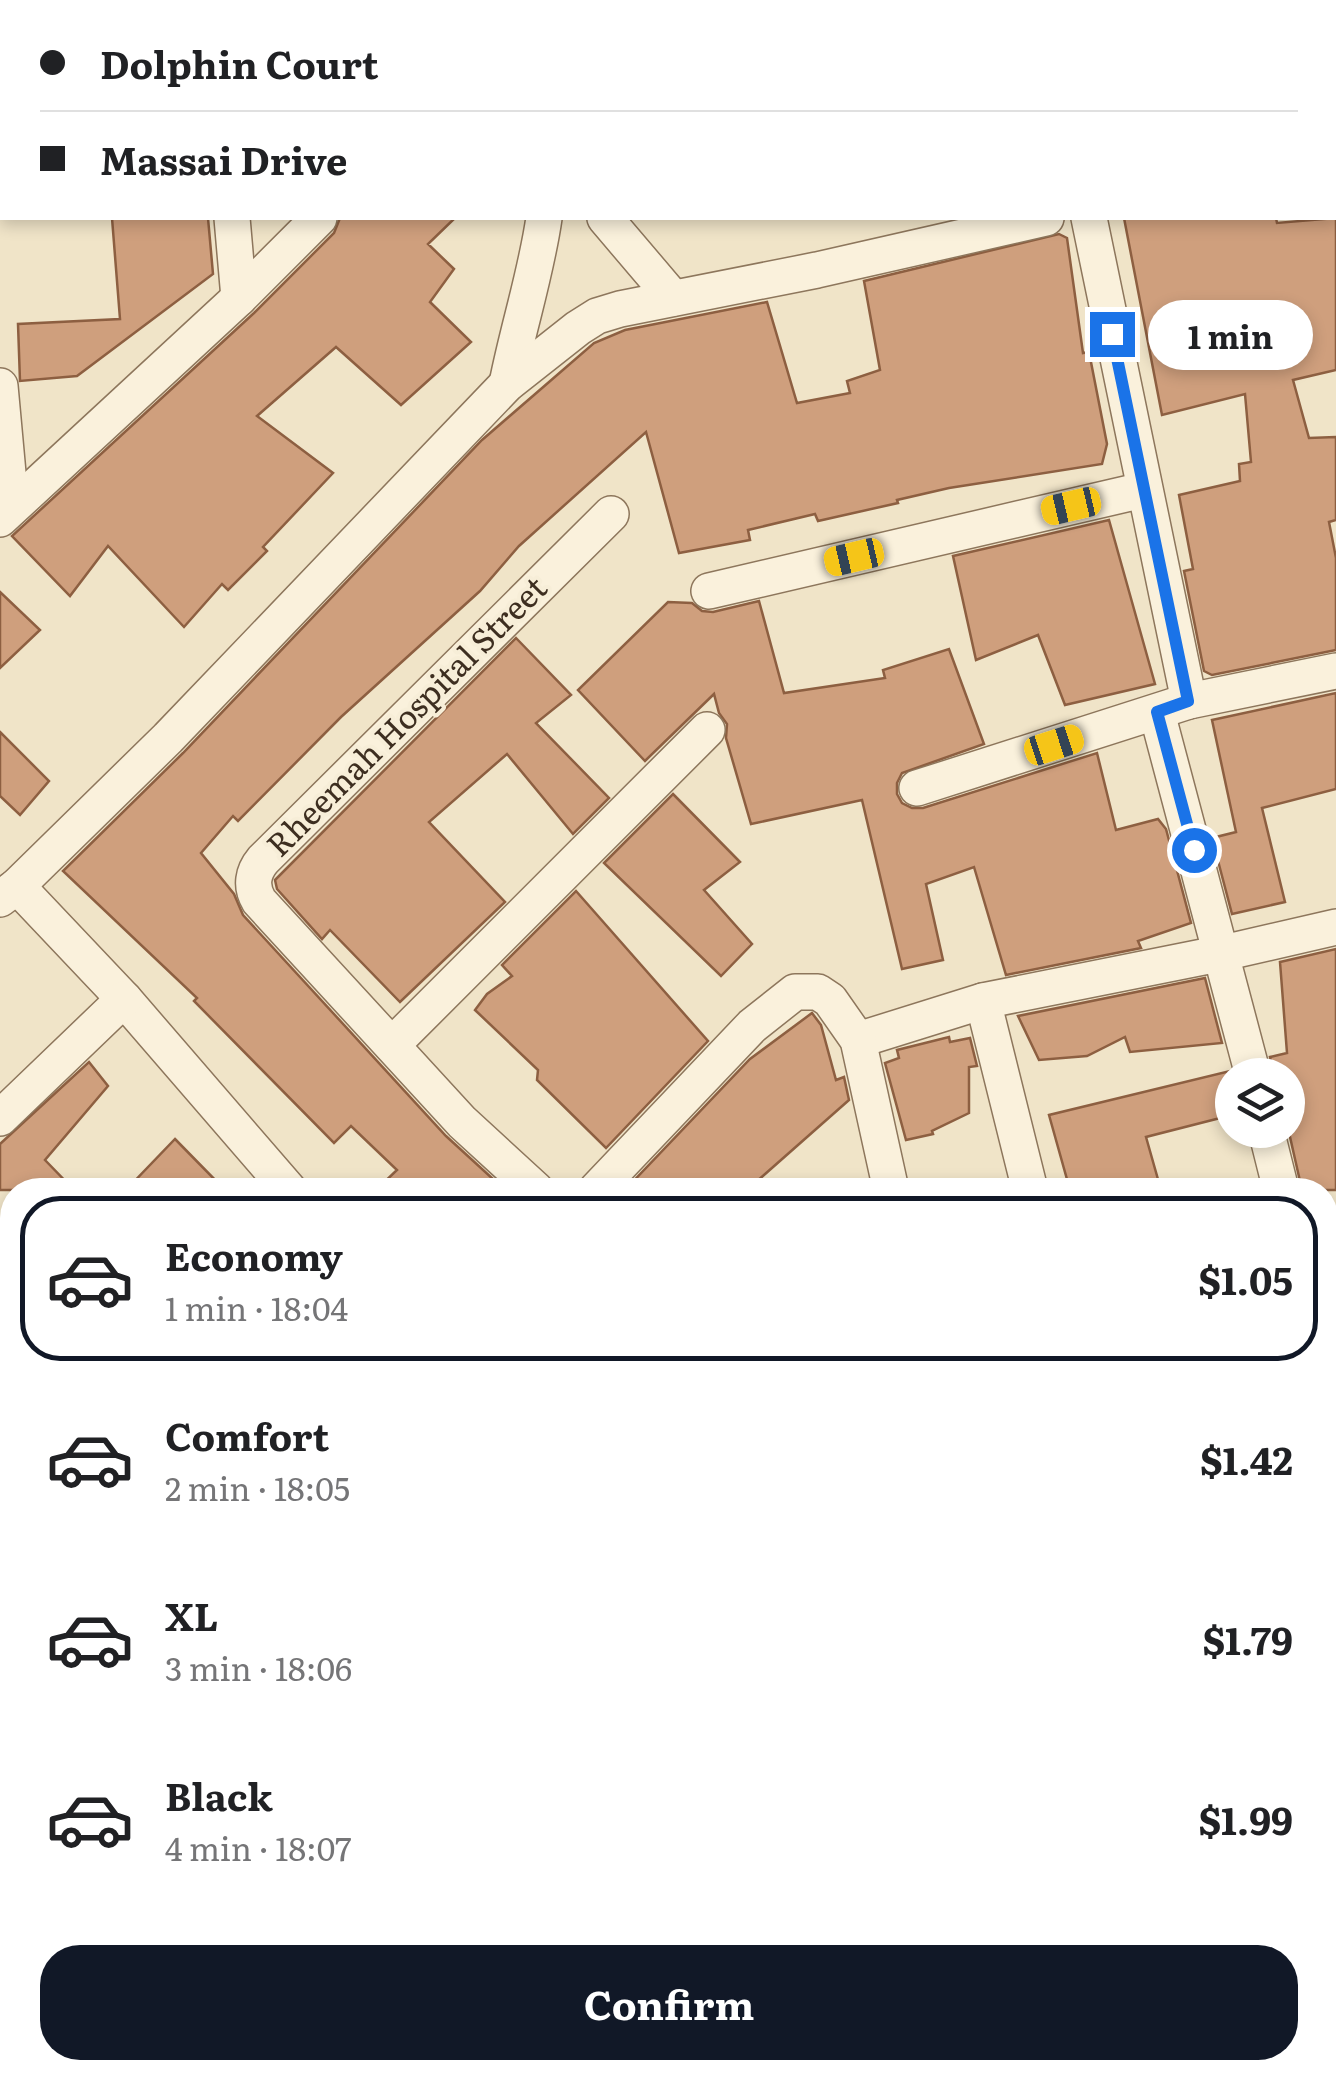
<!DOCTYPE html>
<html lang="en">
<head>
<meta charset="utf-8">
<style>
  :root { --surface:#fff; --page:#f6f6f6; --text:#202124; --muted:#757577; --line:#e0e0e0; --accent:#111827 }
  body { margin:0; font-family:Literata,serif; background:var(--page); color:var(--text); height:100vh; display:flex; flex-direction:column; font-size:38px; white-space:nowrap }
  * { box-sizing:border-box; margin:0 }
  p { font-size:32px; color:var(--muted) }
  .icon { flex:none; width:55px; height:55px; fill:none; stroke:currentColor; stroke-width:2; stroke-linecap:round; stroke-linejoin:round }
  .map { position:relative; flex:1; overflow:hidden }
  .panel { position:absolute; left:0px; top:1178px; width:1338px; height:902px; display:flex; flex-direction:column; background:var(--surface); border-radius:40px 40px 0 0; box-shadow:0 5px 15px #0003 }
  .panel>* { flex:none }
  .guide { position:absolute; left:0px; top:0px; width:1338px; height:220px; box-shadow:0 5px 15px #0003; display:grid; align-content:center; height:220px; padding:0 40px; background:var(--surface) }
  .controls { position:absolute; left:1215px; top:1058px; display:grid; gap:20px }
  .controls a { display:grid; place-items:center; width:90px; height:90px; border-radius:50%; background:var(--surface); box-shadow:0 5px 15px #0003; font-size:50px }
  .end { position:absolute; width:45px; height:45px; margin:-22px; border:12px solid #1a73e8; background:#fff; box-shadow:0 0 0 5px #fff }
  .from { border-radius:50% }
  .bubble { position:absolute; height:70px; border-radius:35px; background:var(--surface); box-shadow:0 5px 15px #0003; font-size:32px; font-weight:700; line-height:70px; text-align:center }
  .car { position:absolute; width:30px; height:60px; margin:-30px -15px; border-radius:12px; box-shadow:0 0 8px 2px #0007; background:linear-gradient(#f5c518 24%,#345 0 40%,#f5c518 0 76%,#345 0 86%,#f5c518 0) }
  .guide b { display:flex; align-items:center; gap:35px; height:95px; font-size:38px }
  .guide b+b { border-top:2px solid var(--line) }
  .guide i { width:25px; height:25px; background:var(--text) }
  ul { padding:18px 0 0; list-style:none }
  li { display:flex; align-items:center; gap:30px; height:165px; margin:0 20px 15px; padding:0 20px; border:5px solid transparent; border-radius:40px }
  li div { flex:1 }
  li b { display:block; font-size:38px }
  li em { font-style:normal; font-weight:700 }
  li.on { border-color:var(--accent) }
  li>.icon { width:90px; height:90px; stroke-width:1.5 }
  .button { display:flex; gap:20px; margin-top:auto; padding:20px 40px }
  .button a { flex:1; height:115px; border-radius:40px; background:var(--accent); color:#fff; font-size:40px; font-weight:700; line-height:115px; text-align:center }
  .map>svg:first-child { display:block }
  .building { fill:#cf9f7d; stroke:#8d5f41; stroke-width:2.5 }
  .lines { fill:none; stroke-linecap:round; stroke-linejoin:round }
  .minor-casing { stroke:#8d765c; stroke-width:38 }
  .minor { stroke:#faf1dc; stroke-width:35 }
  .route { stroke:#1a73e8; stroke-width:12 }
  .labels { text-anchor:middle; stroke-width:8; stroke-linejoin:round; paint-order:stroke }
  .street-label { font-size:32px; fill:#3d2e20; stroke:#f7eed8 }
</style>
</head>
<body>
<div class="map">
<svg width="1336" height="2079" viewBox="0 0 1336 2079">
  <rect width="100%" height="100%" fill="#f0e4c8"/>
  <g class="building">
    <polygon points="1336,214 1336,370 1293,380 1309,438 1336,437 1336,520 1329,522 1336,558 1336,650 1212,675 1204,671 1184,571 1193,569 1179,495 1240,481 1239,464 1251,462 1245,394 1162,415 1124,218 1276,218 1277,223 1335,218"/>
    <polygon points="112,218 208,218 213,274 77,376 20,381 18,324 120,319"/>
    <polygon points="340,218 455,218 428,244 454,269 430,302 471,342 401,405 336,347 257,416 333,473 263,547 267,551 228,590 222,584 184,627 108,546 70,596 12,536 254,313 334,233"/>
    <polygon points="1059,234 1067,238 1083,353 1089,352 1107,444 1102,464 949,488 897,500 898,503 818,521 815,514 748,530 750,540 679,553 646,432 519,546 480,591 341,717 238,821 233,816 201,853 234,894 243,915 446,1136 505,1190 376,1190 397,1170 351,1126 334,1143 194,1001 197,998 63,871 183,753 482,440 594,343 625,330 767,302 797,403 850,393 847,381 880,370 864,281"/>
    <polygon points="1109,520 1155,684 1065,705 1038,635 976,660 953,556"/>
    <polygon points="0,592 40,630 0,668"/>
    <polygon points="759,601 784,693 885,678 883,670 949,649 984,744 902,773 897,783 897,794 902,803 912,808 923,808 1097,753 1116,830 1158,819 1166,829 1191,923 1138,941 1141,948 1006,975 974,867 926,884 943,960 902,969 862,800 751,824 726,738 727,724 719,713 714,694 645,761 578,690 668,602 692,603 702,611 713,612"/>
    <polygon points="516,638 571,695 536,723 609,798 573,834 507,754 429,822 505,902 400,1002 330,930 322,939 277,889 275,880"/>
    <polygon points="1336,693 1336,789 1262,808 1285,902 1232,914 1212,838 1236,832 1212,720"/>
    <polygon points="0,732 49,781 20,815 0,796"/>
    <polygon points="673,794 740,862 704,890 752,944 721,976 604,863"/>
    <polygon points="576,891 708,1041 606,1148 537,1080 538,1070 475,1010 487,994 512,976 502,965"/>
    <polygon points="1336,949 1336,1190 1302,1190 1288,1128 1288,1075 1274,1075 1270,1057 1287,1053 1280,962"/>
    <polygon points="1205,978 1222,1043 1130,1052 1125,1037 1087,1056 1039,1060 1018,1016"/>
    <polygon points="812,1013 821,1025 836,1080 844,1077 849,1100 747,1190 625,1190 750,1059"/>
    <polygon points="949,1037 950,1042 970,1038 977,1066 969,1067 969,1113 932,1131 933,1134 906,1140 885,1063 899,1058 897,1050"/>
    <polygon points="89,1062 108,1086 45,1160 74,1190 0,1190 0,1144"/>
    <polygon points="1230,1071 1232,1115 1146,1137 1161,1190 1070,1190 1049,1115"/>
    <polygon points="175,1139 225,1190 126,1190"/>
  </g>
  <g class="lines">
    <g class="minor-casing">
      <g id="minor">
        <polyline points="211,0 212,2"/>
        <polyline points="1043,0 1044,2"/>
        <polyline points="527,2 529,0"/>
        <polyline points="232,218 239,298"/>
        <polyline points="605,218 673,298"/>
        <polyline points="1089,218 1189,701"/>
        <path d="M507 384C518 328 536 274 544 218"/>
        <polyline points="0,386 11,506"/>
        <polyline points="0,519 239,298 319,218"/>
        <polyline points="709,591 1143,490"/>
        <polyline points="1157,713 1253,1075"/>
        <polyline points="917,788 1189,701 1336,671"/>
        <polyline points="17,886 124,999 289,1190"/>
        <polyline points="0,899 17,886 168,738 507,384 578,328 597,316 620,309 817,270 1046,218"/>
        <polyline points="983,1001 1030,1190"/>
        <polyline points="858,1040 983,1001 1223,953 1336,927"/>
        <polyline points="392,1045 707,730"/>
        <polyline points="0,1118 124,999"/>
        <polyline points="1266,1130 1281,1190"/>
        <path d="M536 1190 462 1122 259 901C250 886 253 872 263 860L611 514"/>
        <polyline points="596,1190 752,1026 795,992 818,992 830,1000 858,1040 891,1190"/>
        <polyline points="0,1305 12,1317"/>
        <polyline points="1325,1368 1336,1413"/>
        <polyline points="0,1630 12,1643"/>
        <polyline points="1325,1701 1336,1701"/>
        <polyline points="0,1973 12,1986"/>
        <polyline points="90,2068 101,2079"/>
        <polyline points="424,2068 436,2079"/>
        <polyline points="1093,2068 1096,2079"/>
        <polyline points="1256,2068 1259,2079"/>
        <polyline points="504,2079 516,2068"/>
        <polyline points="815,2079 826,2068"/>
        <polyline points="1009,2079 1021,2068"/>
      </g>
    </g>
    <use href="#minor" class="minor"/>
  </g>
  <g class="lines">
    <polyline class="route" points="1112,334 1188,701 1157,712 1194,850"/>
  </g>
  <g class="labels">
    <g class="street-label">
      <text transform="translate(407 717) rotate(-45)" y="11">Rheemah Hospital Street</text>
    </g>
  </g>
</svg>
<div class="controls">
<a><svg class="icon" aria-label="layers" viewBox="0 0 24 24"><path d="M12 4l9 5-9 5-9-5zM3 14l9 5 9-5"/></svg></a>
</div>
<i class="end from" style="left:1194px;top:850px"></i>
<i class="end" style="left:1112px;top:334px"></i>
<div class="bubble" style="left:1148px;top:300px;width:165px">1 min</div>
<i class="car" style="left:1071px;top:506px;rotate:257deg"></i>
<i class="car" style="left:854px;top:557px;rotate:257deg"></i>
<i class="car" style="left:1054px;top:745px;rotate:72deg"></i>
<div class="guide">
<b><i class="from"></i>Dolphin Court</b>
<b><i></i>Massai Drive</b>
</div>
<section class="panel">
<ul>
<li class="on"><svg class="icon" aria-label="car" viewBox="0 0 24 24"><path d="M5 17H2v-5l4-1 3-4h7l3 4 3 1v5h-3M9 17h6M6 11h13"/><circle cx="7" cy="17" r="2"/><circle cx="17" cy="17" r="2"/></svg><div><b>Economy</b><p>1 min · 18:04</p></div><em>$1.05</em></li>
<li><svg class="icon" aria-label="car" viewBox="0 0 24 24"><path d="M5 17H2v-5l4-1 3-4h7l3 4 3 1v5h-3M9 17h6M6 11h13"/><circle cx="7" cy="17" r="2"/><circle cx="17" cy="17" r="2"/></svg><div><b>Comfort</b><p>2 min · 18:05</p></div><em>$1.42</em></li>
<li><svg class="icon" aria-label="car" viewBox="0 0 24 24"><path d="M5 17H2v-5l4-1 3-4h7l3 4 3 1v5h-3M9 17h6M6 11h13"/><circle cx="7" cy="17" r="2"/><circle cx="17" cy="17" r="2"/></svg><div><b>XL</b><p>3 min · 18:06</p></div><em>$1.79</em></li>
<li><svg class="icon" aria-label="car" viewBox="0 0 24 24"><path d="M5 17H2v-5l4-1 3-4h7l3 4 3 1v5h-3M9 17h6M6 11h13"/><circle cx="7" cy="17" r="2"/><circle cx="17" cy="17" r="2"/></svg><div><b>Black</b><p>4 min · 18:07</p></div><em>$1.99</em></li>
</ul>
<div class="button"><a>Confirm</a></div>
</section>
</div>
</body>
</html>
